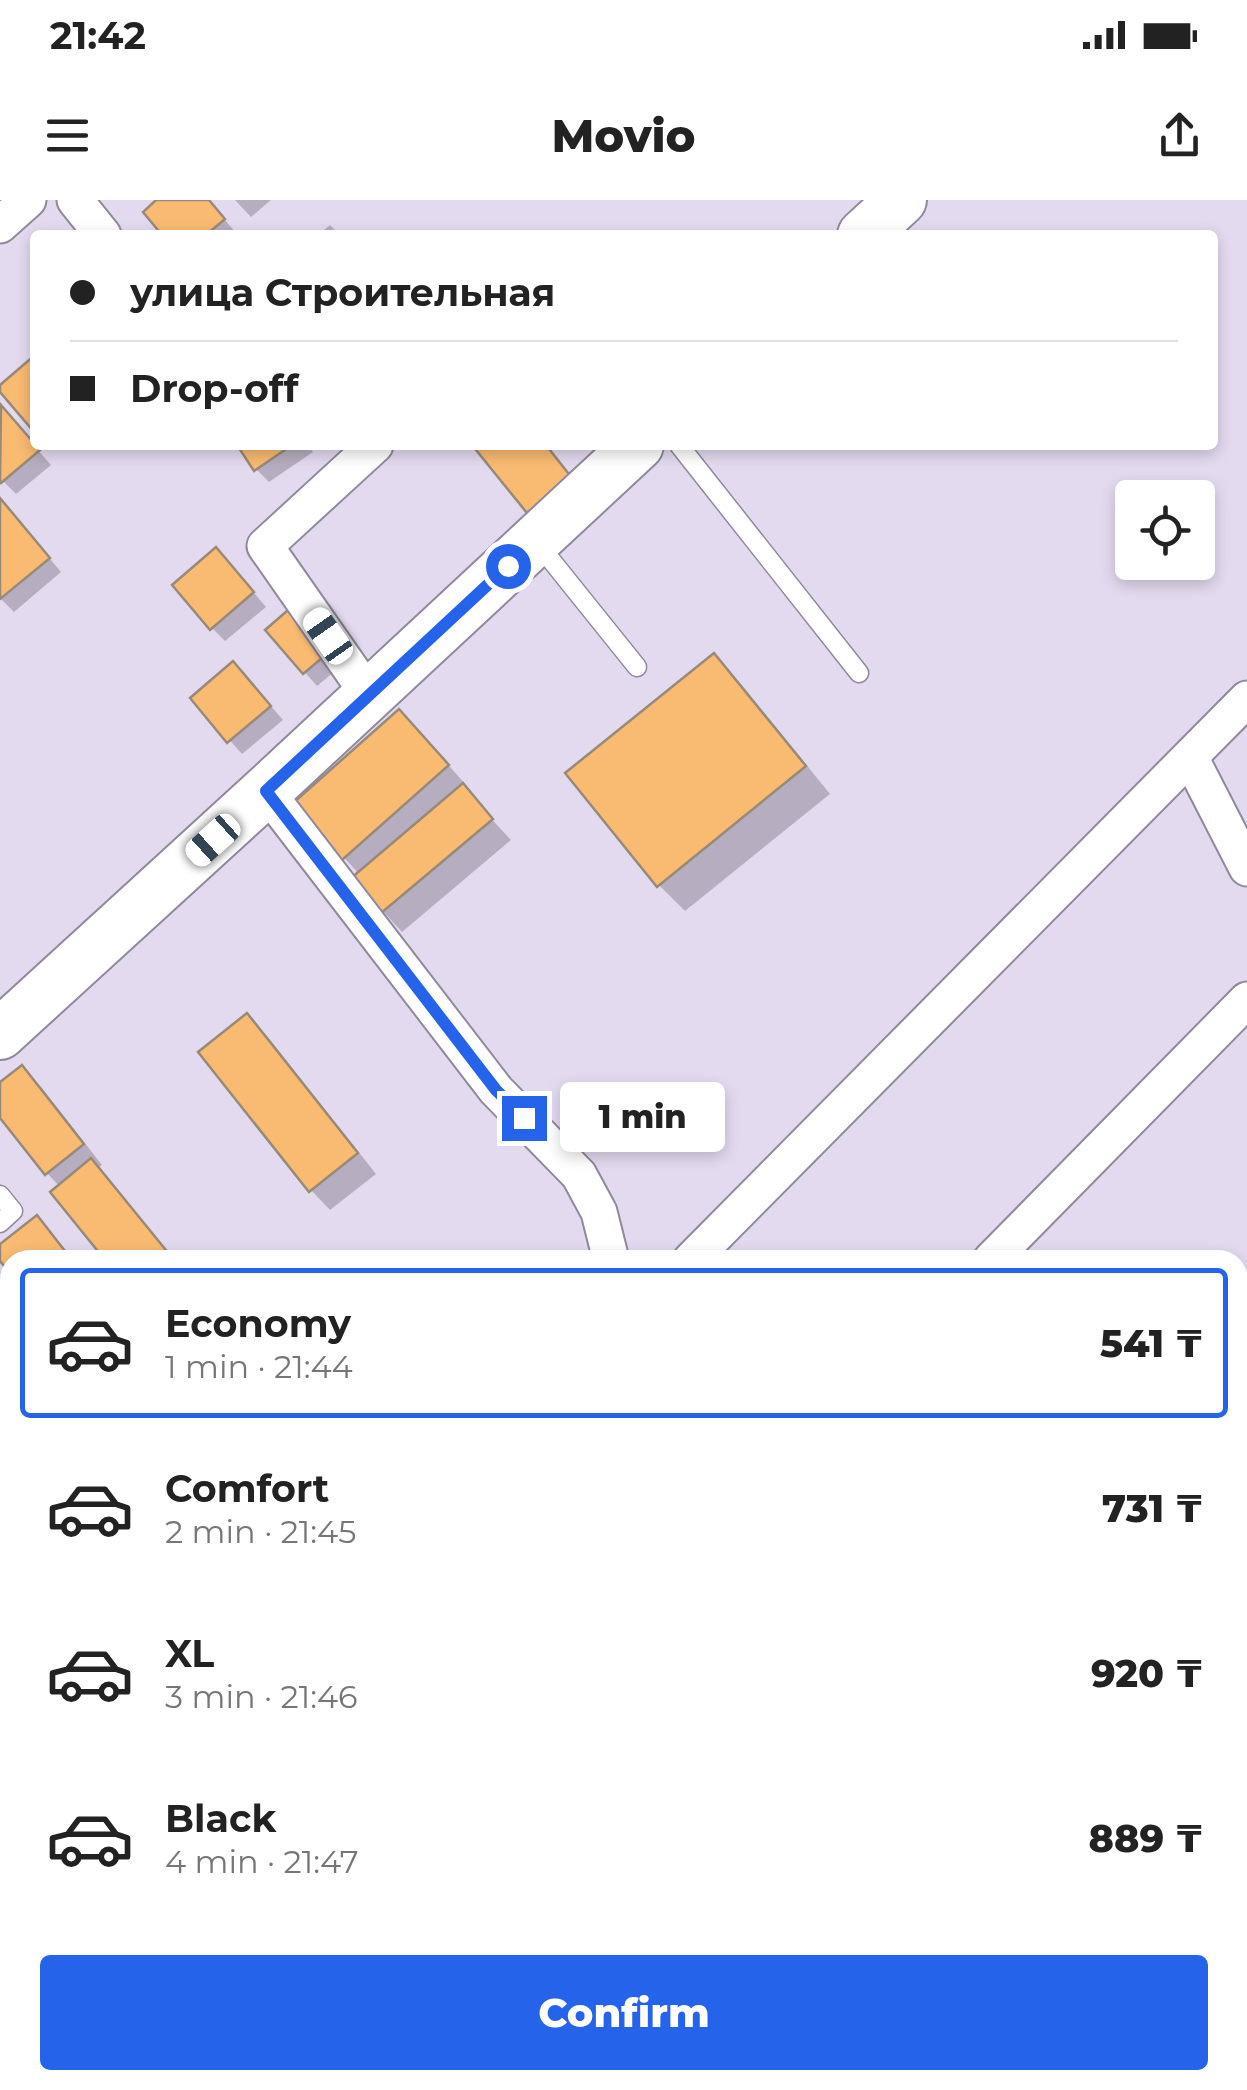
<!DOCTYPE html>
<html lang="en">
<head>
<meta charset="utf-8">
<style>
  :root { --surface:#fff; --page:#f2f2f2; --text:#222; --muted:#767676; --line:#e0e0e0; --accent:#2563eb }
  body { margin:0; font-family:Montserrat,sans-serif; background:var(--page); color:var(--text); height:100vh; display:flex; flex-direction:column; font-size:38px; white-space:nowrap }
  * { box-sizing:border-box; margin:0 }
  p { font-size:32px; color:var(--muted) }
  .icon { flex:none; width:55px; height:55px; fill:none; stroke:currentColor; stroke-width:2; stroke-linecap:round; stroke-linejoin:round }
  .map { position:relative; flex:1; overflow:hidden }
  .sheet { position:absolute; left:0px; top:1050px; width:1248px; height:840px; display:flex; flex-direction:column; background:var(--surface); border-radius:30px 30px 0 0; box-shadow:0 5px 15px #0003 }
  .sheet>* { flex:none }
  .hud { position:absolute; left:30px; top:30px; width:1188px; height:220px; border-radius:10px; box-shadow:0 5px 15px #0003; display:grid; align-content:center; height:220px; padding:0 40px; background:var(--surface) }
  .fabs { position:absolute; left:1115px; top:280px; display:grid; gap:20px }
  .fabs a { display:grid; place-items:center; width:100px; height:100px; border-radius:10px; background:var(--surface); box-shadow:0 5px 15px #0003; font-size:50px }
  .end { position:absolute; width:45px; height:45px; margin:-22px; border:12px solid #2563eb; background:#fff; box-shadow:0 0 0 5px #fff }
  .from { border-radius:50% }
  .bubble { position:absolute; height:70px; border-radius:10px; background:var(--surface); box-shadow:0 5px 15px #0003; font-size:32px; font-weight:800; line-height:70px; text-align:center }
  .car { position:absolute; width:30px; height:60px; margin:-30px -15px; border-radius:12px; box-shadow:0 0 8px 2px #0007; background:linear-gradient(#fff 24%,#345 0 40%,#fff 0 76%,#345 0 86%,#fff 0) }
  .hud b { display:flex; align-items:center; gap:35px; height:95px; font-size:38px }
  .hud b+b { border-top:2px solid var(--line) }
  .hud i { width:25px; height:25px; background:var(--text) }
  ul { padding:18px 0 0; list-style:none }
  li { display:flex; align-items:center; gap:30px; height:150px; margin:0 20px 15px; padding:0 20px; border:5px solid transparent; border-radius:10px }
  li div { flex:1 }
  li b { display:block; font-size:38px }
  li em { font-style:normal; font-weight:800 }
  li.on { border-color:var(--accent) }
  li>.icon { width:90px; height:90px; stroke-width:1.5 }
  .action { display:flex; gap:20px; margin-top:auto; padding:20px 40px }
  .action a { flex:1; height:115px; border-radius:10px; background:var(--accent); color:#fff; font-size:40px; font-weight:800; line-height:115px; text-align:center }
  .status { display:flex; justify-content:space-between; align-items:center; height:70px; padding:0 50px; background:var(--surface); direction:ltr }
  .status svg { height:28px; fill:currentColor }
  header { display:flex; justify-content:space-between; align-items:center; height:130px; padding:0 40px; background:var(--surface); font-size:45px; font-weight:800 }
  .map>svg:first-child { display:block }
  .shadow { fill:#0003 }
  .building { fill:#f9bb72; stroke:#998978; stroke-width:2.5 }
  .lines { fill:none; stroke-linecap:round; stroke-linejoin:round }
  .service-casing { stroke:#91889c; stroke-width:21 }
  .minor-casing { stroke:#91889c; stroke-width:39 }
  .secondary-casing { stroke:#91889c; stroke-width:54 }
  .path { stroke:#908898; stroke-width:6; stroke-dasharray:8 8; stroke-linecap:butt }
  .service { stroke:#fff; stroke-width:18 }
  .minor { stroke:#fff; stroke-width:35 }
  .secondary { stroke:#fff; stroke-width:50 }
  .route { stroke:#2563eb; stroke-width:12 }
</style>
</head>
<body>
<div class="status"><b>21:42</b><svg viewBox="0 0 49 12"><path d="M0 12V9h3v3zM5 12V6h3v6zM10 12V3h3v9zM15 12V0h3v12zM26 1h20v11H26zM47 4h2v5h-2z"/></svg></div>
<header><svg class="icon" aria-label="menu" viewBox="0 0 24 24"><path d="M4 6h16M4 12h16M4 18h16"/></svg>Movio<svg class="icon" aria-label="share" viewBox="0 0 24 24"><path d="M12 15V3M7 8l5-5 5 5M5 13v7h14v-7"/></svg></header>
<div class="map">
<svg width="1247" height="1890" viewBox="0 0 1247 1890">
  <rect width="100%" height="100%" fill="#e4daf0"/>
  <g class="shadow">
    <polygon points="160,0 208,0 236,33 166,35"/>
    <polygon points="235,0 271,0 251,17"/>
    <polygon points="330,25 340,35 318,35"/>
    <polygon points="1,208 51,265 16,294 0,278"/>
    <polygon points="240,245 308,245 313,252 269,282 256,269"/>
    <polygon points="0,299 61,372 14,412 0,398"/>
    <polygon points="229,363 266,407 225,441 212,428"/>
    <polygon points="268,430 358,452 317,486"/>
    <polygon points="714,456 740,483 830,594 685,711 659,685"/>
    <polygon points="246,477 283,520 242,554 193,499"/>
    <polygon points="419,532 467,586 464,589 511,640 402,732 354,680 360,675 296,605"/>
    <polygon points="247,816 267,836 376,974 330,1010 311,990"/>
    <polygon points="22,868 42,888 102,965 98,968 175,1060 109,1060 60,987 47,973 0,914 0,885"/>
    <polygon points="0,1238 10,1251 10,1303 0,1311"/>
    <polygon points="466,1880 569,1880 575,1890 473,1890"/>
  </g>
  <g class="building">
    <polygon points="156,0 209,0 225,19 206,35 162,35 143,12"/>
    <polygon points="35,155 35,233 0,192 0,185"/>
    <polygon points="1,205 40,250 1,283 0,282"/>
    <polygon points="237,245 292,245 254,271"/>
    <polygon points="472,245 546,245 572,278 527,313"/>
    <polygon points="0,298 50,358 0,399"/>
    <polygon points="216,347 254,392 210,430 172,385"/>
    <polygon points="309,392 347,437 303,474 265,430"/>
    <polygon points="714,453 806,566 657,687 565,573"/>
    <polygon points="233,461 271,506 227,543 190,498"/>
    <polygon points="399,509 449,565 342,660 292,604"/>
    <polygon points="463,583 493,619 380,714 350,679"/>
    <polygon points="247,813 358,953 309,992 198,852"/>
    <polygon points="22,865 84,944 45,975 0,918 0,882"/>
    <polygon points="91,958 174,1060 105,1060 50,992"/>
    <polygon points="37,1015 72,1060 10,1060 10,1073 0,1061 0,1044"/>
    <polygon points="10,1163 10,1199 0,1186 0,1171"/>
    <polygon points="464,1880 561,1880 567,1890 470,1890"/>
  </g>
  <g class="lines">
    <g class="service-casing">
      <g id="service">
        <polyline points="679,245 859,473"/>
        <polyline points="539,345 637,467"/>
        <polyline points="0,995 13,1011 0,1023"/>
      </g>
    </g>
    <g class="minor-casing">
      <g id="minor">
        <polyline points="75,0 103,35"/>
        <polyline points="0,25 28,0"/>
        <polyline points="369,495 265,346 375,245"/>
        <polyline points="1190,557 1247,668"/>
        <polyline points="266,591 496,890 579,975 599,1012 611,1060"/>
        <polyline points="691,1060 1247,499"/>
        <polyline points="991,1060 1247,800"/>
        <polyline points="0,1727 10,1717"/>
        <polyline points="124,1880 131,1890"/>
      </g>
    </g>
    <g class="secondary-casing">
      <g id="secondary">
        <polyline points="863,35 901,0"/>
        <polyline points="0,834 266,591 638,245"/>
      </g>
    </g>
    <g class="path">
      <polyline points="1238,1129 1247,1126"/>
      <polyline points="1238,1329 1247,1336"/>
      <polyline points="1238,1629 1247,1644"/>
    </g>
    <use href="#service" class="service"/>
    <use href="#minor" class="minor"/>
    <use href="#secondary" class="secondary"/>
  </g>
  <g class="lines">
    <polyline class="route" points="508,366 266,591 496,890 524,918"/>
  </g>
</svg>
<div class="fabs">
<a><svg class="icon" aria-label="locate" viewBox="0 0 24 24"><circle cx="12" cy="12" r="6"/><path d="M12 2v4M12 18v4M2 12h4M18 12h4"/></svg></a>
</div>
<i class="end from" style="left:508px;top:366px"></i>
<i class="end" style="left:524px;top:918px"></i>
<div class="bubble" style="left:560px;top:882px;width:165px">1 min</div>
<i class="car" style="left:328px;top:436px;rotate:325deg"></i>
<i class="car" style="left:213px;top:640px;rotate:228deg"></i>
<div class="hud">
<b><i class="from"></i>улица Строительная</b>
<b><i></i>Drop-off</b>
</div>
<section class="sheet">
<ul>
<li class="on"><svg class="icon" aria-label="car" viewBox="0 0 24 24"><path d="M5 17H2v-5l4-1 3-4h7l3 4 3 1v5h-3M9 17h6M6 11h13"/><circle cx="7" cy="17" r="2"/><circle cx="17" cy="17" r="2"/></svg><div><b>Economy</b><p>1 min · 21:44</p></div><em>541 ₸</em></li>
<li><svg class="icon" aria-label="car" viewBox="0 0 24 24"><path d="M5 17H2v-5l4-1 3-4h7l3 4 3 1v5h-3M9 17h6M6 11h13"/><circle cx="7" cy="17" r="2"/><circle cx="17" cy="17" r="2"/></svg><div><b>Comfort</b><p>2 min · 21:45</p></div><em>731 ₸</em></li>
<li><svg class="icon" aria-label="car" viewBox="0 0 24 24"><path d="M5 17H2v-5l4-1 3-4h7l3 4 3 1v5h-3M9 17h6M6 11h13"/><circle cx="7" cy="17" r="2"/><circle cx="17" cy="17" r="2"/></svg><div><b>XL</b><p>3 min · 21:46</p></div><em>920 ₸</em></li>
<li><svg class="icon" aria-label="car" viewBox="0 0 24 24"><path d="M5 17H2v-5l4-1 3-4h7l3 4 3 1v5h-3M9 17h6M6 11h13"/><circle cx="7" cy="17" r="2"/><circle cx="17" cy="17" r="2"/></svg><div><b>Black</b><p>4 min · 21:47</p></div><em>889 ₸</em></li>
</ul>
<div class="action"><a>Confirm</a></div>
</section>
</div>
</body>
</html>
